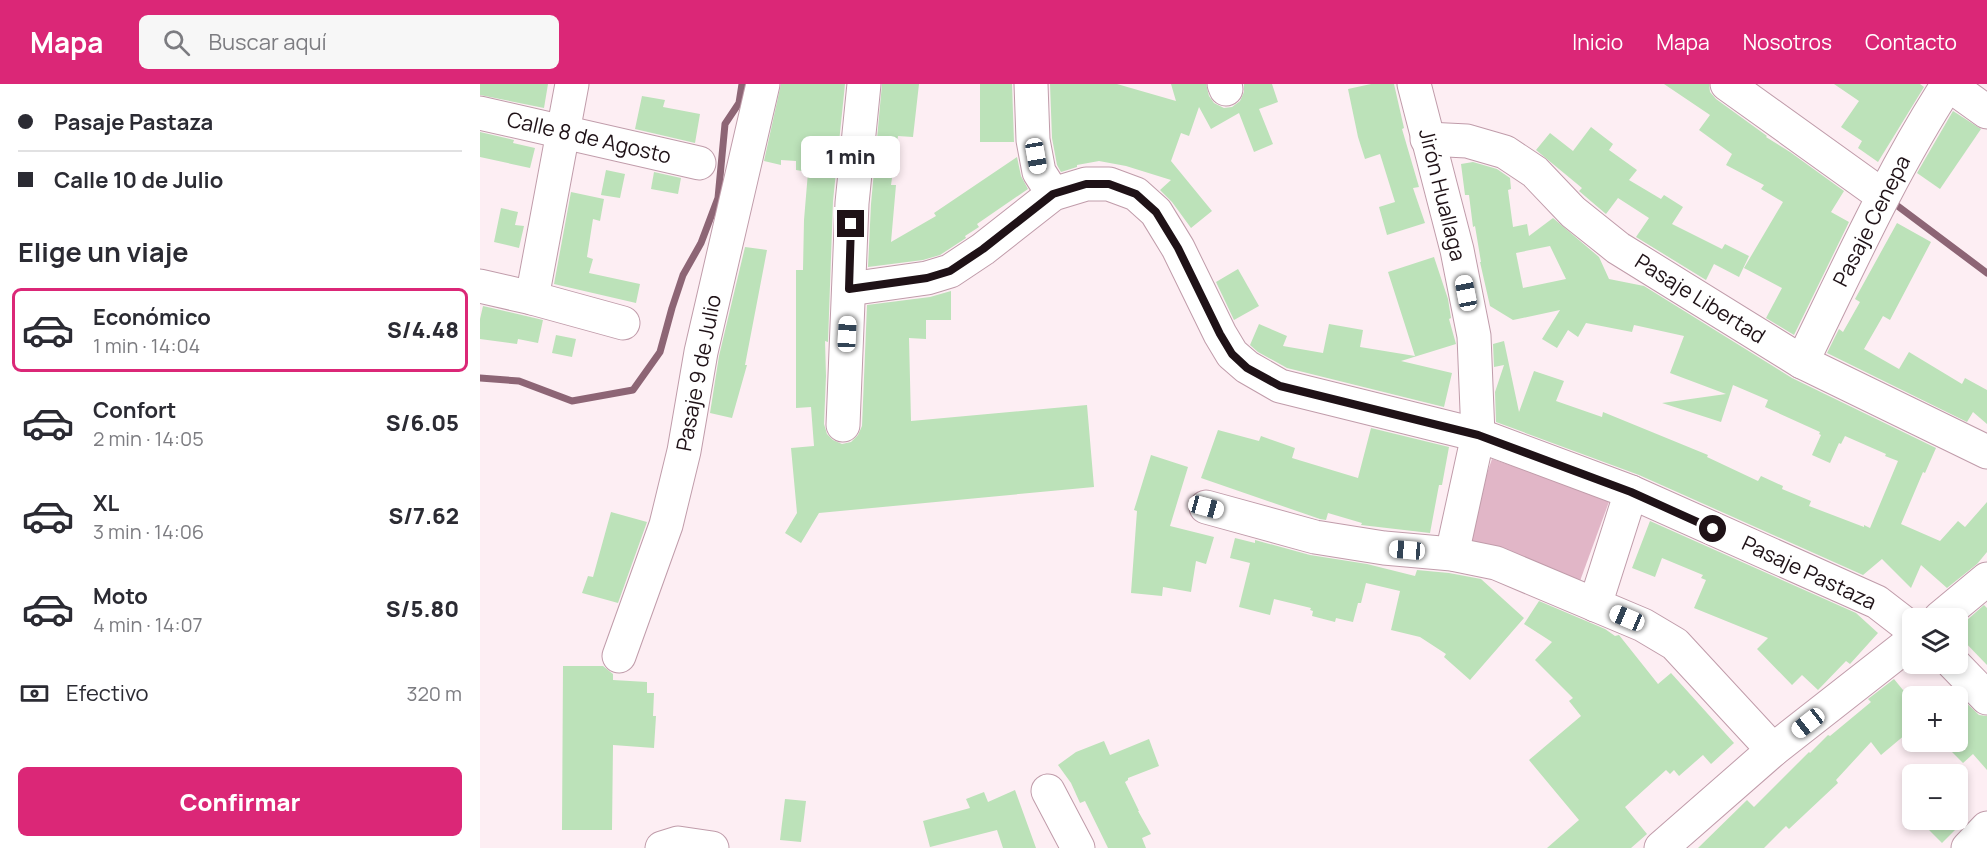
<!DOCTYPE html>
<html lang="es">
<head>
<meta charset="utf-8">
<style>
  :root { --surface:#fff; --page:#f7f7f7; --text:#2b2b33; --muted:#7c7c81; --line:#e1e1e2; --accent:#db2777 }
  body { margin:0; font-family:Manrope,sans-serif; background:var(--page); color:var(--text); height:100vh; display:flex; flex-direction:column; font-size:22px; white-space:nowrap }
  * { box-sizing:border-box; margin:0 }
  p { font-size:20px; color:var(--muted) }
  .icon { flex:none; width:33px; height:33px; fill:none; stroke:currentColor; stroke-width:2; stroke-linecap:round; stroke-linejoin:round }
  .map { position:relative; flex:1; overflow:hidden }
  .sheet { display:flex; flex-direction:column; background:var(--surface); width:480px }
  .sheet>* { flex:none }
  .top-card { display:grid; align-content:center; height:132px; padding:0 18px; background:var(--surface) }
  .fabs { position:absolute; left:1422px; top:524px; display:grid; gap:12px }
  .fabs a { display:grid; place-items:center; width:66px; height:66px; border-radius:9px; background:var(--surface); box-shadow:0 3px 9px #0003; font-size:30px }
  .end { position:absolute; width:27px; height:27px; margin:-14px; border:8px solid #1f1217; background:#fff; box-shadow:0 0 0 3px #fff }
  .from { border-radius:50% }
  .bubble { position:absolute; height:42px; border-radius:9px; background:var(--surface); box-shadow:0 3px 9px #0003; font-size:20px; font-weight:800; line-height:42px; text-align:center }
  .car { position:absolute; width:18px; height:36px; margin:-18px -9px; border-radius:8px; box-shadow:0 0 4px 2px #0007; background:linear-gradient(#fff 24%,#345 0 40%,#fff 0 76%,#345 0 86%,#fff 0) }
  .top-card b { display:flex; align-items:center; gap:21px; height:57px; font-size:22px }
  .top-card b+b { border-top:2px solid var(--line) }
  .top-card i { width:15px; height:15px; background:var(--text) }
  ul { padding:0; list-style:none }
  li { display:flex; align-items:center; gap:18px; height:84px; margin:0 12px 9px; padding:0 6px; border:3px solid transparent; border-radius:9px }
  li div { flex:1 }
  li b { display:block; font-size:22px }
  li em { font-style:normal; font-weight:800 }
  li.selected { border-color:var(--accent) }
  li>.icon { width:54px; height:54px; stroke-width:1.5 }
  h2 { padding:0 18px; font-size:27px; line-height:72px }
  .pay { display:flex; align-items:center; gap:15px; height:66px; padding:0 18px; font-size:22px }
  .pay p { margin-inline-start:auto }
  .cta { display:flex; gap:12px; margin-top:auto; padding:12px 18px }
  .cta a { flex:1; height:69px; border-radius:9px; background:var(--accent); color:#fff; font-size:24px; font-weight:800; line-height:69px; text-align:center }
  header { display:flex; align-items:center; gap:36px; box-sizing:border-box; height:84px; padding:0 30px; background:var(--accent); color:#fff }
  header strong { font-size:28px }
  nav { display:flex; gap:33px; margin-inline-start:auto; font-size:21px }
  .search { width:420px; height:54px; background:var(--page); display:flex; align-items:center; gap:15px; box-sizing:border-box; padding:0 21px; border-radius:9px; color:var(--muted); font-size:22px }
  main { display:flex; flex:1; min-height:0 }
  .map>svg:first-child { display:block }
  .green { fill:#e1b6c7 }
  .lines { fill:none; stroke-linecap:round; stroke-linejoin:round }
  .stream { stroke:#8d6575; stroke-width:7 }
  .building { fill:#bce2b9; fill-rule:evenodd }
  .minor-casing { stroke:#c09caa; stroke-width:35 }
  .minor { stroke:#fff; stroke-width:33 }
  .route { stroke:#1f1217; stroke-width:8 }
  .labels { text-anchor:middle; stroke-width:4.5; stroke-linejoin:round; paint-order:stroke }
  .street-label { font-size:21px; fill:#1f1217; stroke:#fff }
</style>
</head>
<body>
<header>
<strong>Mapa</strong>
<div class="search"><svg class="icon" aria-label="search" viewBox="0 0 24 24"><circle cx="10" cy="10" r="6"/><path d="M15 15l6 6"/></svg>Buscar aquí</div>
<nav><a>Inicio</a><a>Mapa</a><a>Nosotros</a><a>Contacto</a></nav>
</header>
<main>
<section class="sheet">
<div class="top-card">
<b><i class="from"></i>Pasaje Pastaza</b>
<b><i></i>Calle 10 de Julio</b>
</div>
<h2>Elige un viaje</h2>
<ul>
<li class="selected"><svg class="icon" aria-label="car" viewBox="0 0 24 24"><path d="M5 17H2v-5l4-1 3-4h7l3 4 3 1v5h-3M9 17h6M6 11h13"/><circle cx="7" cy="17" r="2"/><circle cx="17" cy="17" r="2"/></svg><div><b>Económico</b><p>1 min · 14:04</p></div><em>S/4.48</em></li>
<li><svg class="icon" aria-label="car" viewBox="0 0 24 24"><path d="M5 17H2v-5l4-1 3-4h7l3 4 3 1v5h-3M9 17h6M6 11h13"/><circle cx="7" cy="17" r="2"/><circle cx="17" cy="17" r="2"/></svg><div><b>Confort</b><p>2 min · 14:05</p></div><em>S/6.05</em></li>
<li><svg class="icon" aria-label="car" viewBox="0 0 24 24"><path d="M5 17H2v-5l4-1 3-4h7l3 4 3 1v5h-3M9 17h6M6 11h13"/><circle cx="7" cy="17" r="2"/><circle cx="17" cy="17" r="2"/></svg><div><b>XL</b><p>3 min · 14:06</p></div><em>S/7.62</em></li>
<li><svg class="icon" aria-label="car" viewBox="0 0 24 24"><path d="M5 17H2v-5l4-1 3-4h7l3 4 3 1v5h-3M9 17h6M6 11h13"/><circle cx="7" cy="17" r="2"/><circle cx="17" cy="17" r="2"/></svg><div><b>Moto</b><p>4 min · 14:07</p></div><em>S/5.80</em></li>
</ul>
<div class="pay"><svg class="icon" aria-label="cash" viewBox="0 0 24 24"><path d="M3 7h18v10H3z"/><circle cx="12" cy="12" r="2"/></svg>Efectivo<p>320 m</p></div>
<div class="cta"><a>Confirmar</a></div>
</section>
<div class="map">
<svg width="1507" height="764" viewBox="0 0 1507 764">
  <rect width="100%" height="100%" fill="#fdeef3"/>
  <polygon class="green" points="1012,375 1130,415 1100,497 984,456"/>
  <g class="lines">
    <g class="stream">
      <polyline points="1411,117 1507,189"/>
      <polyline points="0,294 39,297 92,317 153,306 180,268 192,224 203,191 221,159 238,114 245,40 259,19 262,0"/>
    </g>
  </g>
  <g class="building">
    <polygon points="0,0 68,0 64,24 0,11"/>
    <polygon points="301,0 365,0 353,117 348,258 345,257 346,292 344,340 347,350 353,356 362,360 371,358 378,351 382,342 387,221 450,213 471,207 471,236 446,236 446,255 429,254 431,337 607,321 614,403 339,429 321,459 305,449 317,429 311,364 334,362 331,323 316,324 316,186 323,186 324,136 328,88 316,86 316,77 301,76 301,81 284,77"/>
    <polygon points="402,0 439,0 433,53 418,52 411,101 416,101 411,158 456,132 454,129 537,73 541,92 548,105 497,140 499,143 485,152 486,154 460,171 443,176 388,183 391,120"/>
    <polygon points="500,0 532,0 534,58 500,58"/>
    <polygon points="570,0 637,0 696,17 691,0 726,0 729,12 734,19 744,24 752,23 760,17 764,8 764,0 792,0 798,18 779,25 793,60 774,68 759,29 731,45 719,23 709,52 701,49 691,77 732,127 711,144 692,118 680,106 691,96 646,82 619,77 597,81 597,83 581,88 577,81 572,54"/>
    <polygon points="891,0 914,0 924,44 922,45 939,103 933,104 945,139 907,151 899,123 915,118 900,70 885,75 878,53 868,5"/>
    <polygon points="1184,0 1229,0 1230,8 1236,15 1287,52 1286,53 1310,68 1364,107 1351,128 1369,138 1314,251 1286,234 1302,204 1264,184 1303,118 1281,105 1284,101 1246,81 1252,70 1219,46 1230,31"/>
    <polygon points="1354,0 1440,0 1444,3 1398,78 1378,64 1382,57 1361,43 1379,17"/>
    <polygon points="162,12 185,16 183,23 220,30 215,59 155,45"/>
    <polygon points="1473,27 1501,45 1460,105 1437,89"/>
    <polygon points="1111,43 1133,60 1129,66 1157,86 1149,96 1181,115 1184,111 1203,123 1192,140 1242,165 1245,160 1269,172 1259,193 1234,180 1226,196 1156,153 1169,134 1138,114 1126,130 1099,107 1102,104 1056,66 1070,49 1093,67"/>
    <polygon points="0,48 34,56 33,59 55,64 50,84 0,73"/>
    <path d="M993 78 1017 85 1030 94 1031 105 1028 106 1033 143 1047 140 1049 152 1073 134 1119 173 1129 195 1164 202 1312 294 1456 364 1445 389 1443 388 1421 440 1460 457 1478 437 1485 443 1507 418V468L1497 480 1467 504 1441 481 1431 504 1402 475 1383 491 1159 391 1016 338 1015 308 1024 281 1014 283 1013 260 1024 257 1039 328 1054 287 1084 297 1076 317 1122 333 1123 328 1228 371 1227 373 1278 397 1281 392 1303 402 1302 405 1331 417 1329 422 1384 443V441L1390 444 1418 377 1405 372 1406 370 1365 352 1361 360 1359 359 1350 379 1332 371 1341 351 1339 350 1340 348 1285 323 1288 316 1253 301 1241 338 1182 319 1246 310 1190 289 1204 252 1154 241 1152 248 1106 239 1098 253 1088 246 1077 264 1062 255 1080 226 1033 236 1010 222 1000 178H1001L995 142 993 143 989 111H985L981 80ZM1070 162 1086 195 1043 204 1036 169Z"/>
    <polygon points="126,86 145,90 140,114 121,111"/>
    <polygon points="174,88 201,94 198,110 171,105"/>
    <polygon points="91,108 124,115 120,137 113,135 107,173 113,175 109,189 160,200 156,219 74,200"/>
    <polygon points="21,124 38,128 35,141 44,142 39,164 14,158"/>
    <polygon points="1417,139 1451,158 1410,236 1403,232 1384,265 1419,285 1429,268 1482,300 1485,294 1507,306 1507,340 1493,328 1487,338 1347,269 1359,245 1363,248 1380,218 1375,215"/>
    <polygon points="265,163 287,166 265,281 267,281 252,334 230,329 239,272"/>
    <polygon points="954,173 968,215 971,234 969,235 976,260 921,277 972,289 964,323 807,284 778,268 770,261 779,240 807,252 803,262 843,269 849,240 883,246 880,263 935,272 908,188"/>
    <polygon points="758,185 779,222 754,236 736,198"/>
    <polygon points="3,222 63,236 58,259 38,255 37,260 0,255 0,235"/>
    <polygon points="76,251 96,255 92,273 72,269"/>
    <polygon points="891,344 969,363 962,401 959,401 950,449 881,441 882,439 848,429 846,436 840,435 721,394 738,346 779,357 781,352 815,364 812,374 878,394"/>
    <polygon points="671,371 708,383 690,442 734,453 726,480 716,477 711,508 683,503 682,512 651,509 657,427 654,426"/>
    <polygon points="131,428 167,438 138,519 102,509 108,492 113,493"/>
    <polygon points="1170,437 1376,529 1398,549 1370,580 1366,577 1338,606 1322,591 1312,601 1277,565 1288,554 1214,524 1226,496 1221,494 1223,491 1182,474 1175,493 1152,484"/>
    <polygon points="755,454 775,459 775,456 830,471 887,480 935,492 937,486 969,489 1001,495 1044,534 990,596 964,573 966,570 940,553 911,546 920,507 886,499 881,519 878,519 873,538 856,534 855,538 832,532 833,527 830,526 831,524 794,515 790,531 759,523 770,479 750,474"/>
    <polygon points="1059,517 1125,545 1135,552 1139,551 1178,600 1191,589 1254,659 1231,680 1223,671 1199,692 1194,686 1190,690 1186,686 1145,723 1167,750 1151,764 1067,764 1099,736 1049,676 1101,632 1089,617 1093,614 1055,576 1072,558 1044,540"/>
    <polygon points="1504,521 1507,524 1507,581 1478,551 1478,544"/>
    <polygon points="83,582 123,582 133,590 133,596 167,598 167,609 174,609 173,632 176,632 174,664 133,661 132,746 82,746"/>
    <polygon points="1414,595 1432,617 1432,645 1401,671 1391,658 1356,696 1358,699 1309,745 1306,742 1284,764 1218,764 1267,716 1274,723 1329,668 1330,669 1348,651 1350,652 1391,618 1388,615"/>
    <polygon points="1478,611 1499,631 1507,632 1507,686 1493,670 1483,679 1466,662 1471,657 1478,657"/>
    <polygon points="669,655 679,682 648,694 648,696 645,698 659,727 658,727 671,750 662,754 666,764 628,764 605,717 600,719 591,699 578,681 596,668 624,657 630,671"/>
    <polygon points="535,706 556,764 523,764 517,746 450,763 443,737 490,724 486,715 504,708 508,718"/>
    <polygon points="305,715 326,717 321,758 300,756"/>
    <polygon points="1438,735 1486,735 1462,759"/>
  </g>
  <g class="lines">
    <g class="minor-casing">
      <g id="minor">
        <polyline points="551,0 553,56 559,88 573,110"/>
        <polyline points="744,0 746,5"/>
        <polyline points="934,0 977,166 994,252 998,351 972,470"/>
        <polyline points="1247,0 1403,112"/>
        <polyline points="1468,0 1507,28"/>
        <polyline points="0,29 219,79"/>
        <polyline points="947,55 987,57 1025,68 1055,88 1093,128 1138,164 1322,278 1507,368"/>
        <polyline points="0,202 52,214 143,239"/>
        <polyline points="369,205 447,194 470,187 503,165 573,110 606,100 629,100 656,110 676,128 698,164 740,250 752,270 767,283 800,302 998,351 1151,408 1397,518 1432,545"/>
        <polyline points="52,214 92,0"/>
        <path d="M1322 278C1368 184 1411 88 1468 0"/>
        <polyline points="363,341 372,119 384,0"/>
        <polyline points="726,423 835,453 904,464 972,470 1016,479 1163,541 1195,560 1293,666"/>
        <polyline points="1115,521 1151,408"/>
        <polyline points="1460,534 1507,495"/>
        <polyline points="139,572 186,441 204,367 221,268 283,0"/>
        <polyline points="1473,579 1507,614"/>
        <polyline points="568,707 598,764"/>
        <polyline points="182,764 198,759 232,764"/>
        <polyline points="1181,764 1293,666 1432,557"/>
        <polyline points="1488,764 1507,744"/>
      </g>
    </g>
    <use href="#minor" class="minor"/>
  </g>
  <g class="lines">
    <polyline class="route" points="371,140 369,205 447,194 470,187 503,165 573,110 606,100 629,100 656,110 676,128 698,164 740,250 752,270 767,284 800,302 998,351 1151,408 1233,445"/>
  </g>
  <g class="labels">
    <g class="street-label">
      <text transform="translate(109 54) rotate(13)" y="7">Calle 8 de Agosto</text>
      <text transform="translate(962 111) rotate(76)" y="7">Jirón Huallaga</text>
      <text transform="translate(1392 137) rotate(-63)" y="7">Pasaje Cenepa</text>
      <text transform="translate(1220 215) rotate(32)" y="7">Pasaje Libertad</text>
      <text transform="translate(219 289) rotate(-79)" y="7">Pasaje 9 de Julio</text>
      <text transform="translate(1329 489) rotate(25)" y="7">Pasaje Pastaza</text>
    </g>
  </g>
</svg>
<div class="fabs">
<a><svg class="icon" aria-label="layers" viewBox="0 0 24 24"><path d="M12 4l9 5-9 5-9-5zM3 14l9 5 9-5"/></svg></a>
<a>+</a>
<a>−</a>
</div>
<i class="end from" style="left:1233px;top:445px"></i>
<i class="end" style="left:371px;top:140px"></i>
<div class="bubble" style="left:321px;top:52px;width:99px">1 min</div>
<i class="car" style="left:556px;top:72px;rotate:170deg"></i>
<i class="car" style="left:986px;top:209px;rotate:349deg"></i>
<i class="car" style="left:367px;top:250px;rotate:3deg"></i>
<i class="car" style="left:726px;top:423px;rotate:105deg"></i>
<i class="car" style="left:927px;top:466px;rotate:275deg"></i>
<i class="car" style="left:1147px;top:534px;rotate:293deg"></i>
<i class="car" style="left:1328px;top:639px;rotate:232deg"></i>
</div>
</main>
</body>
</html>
